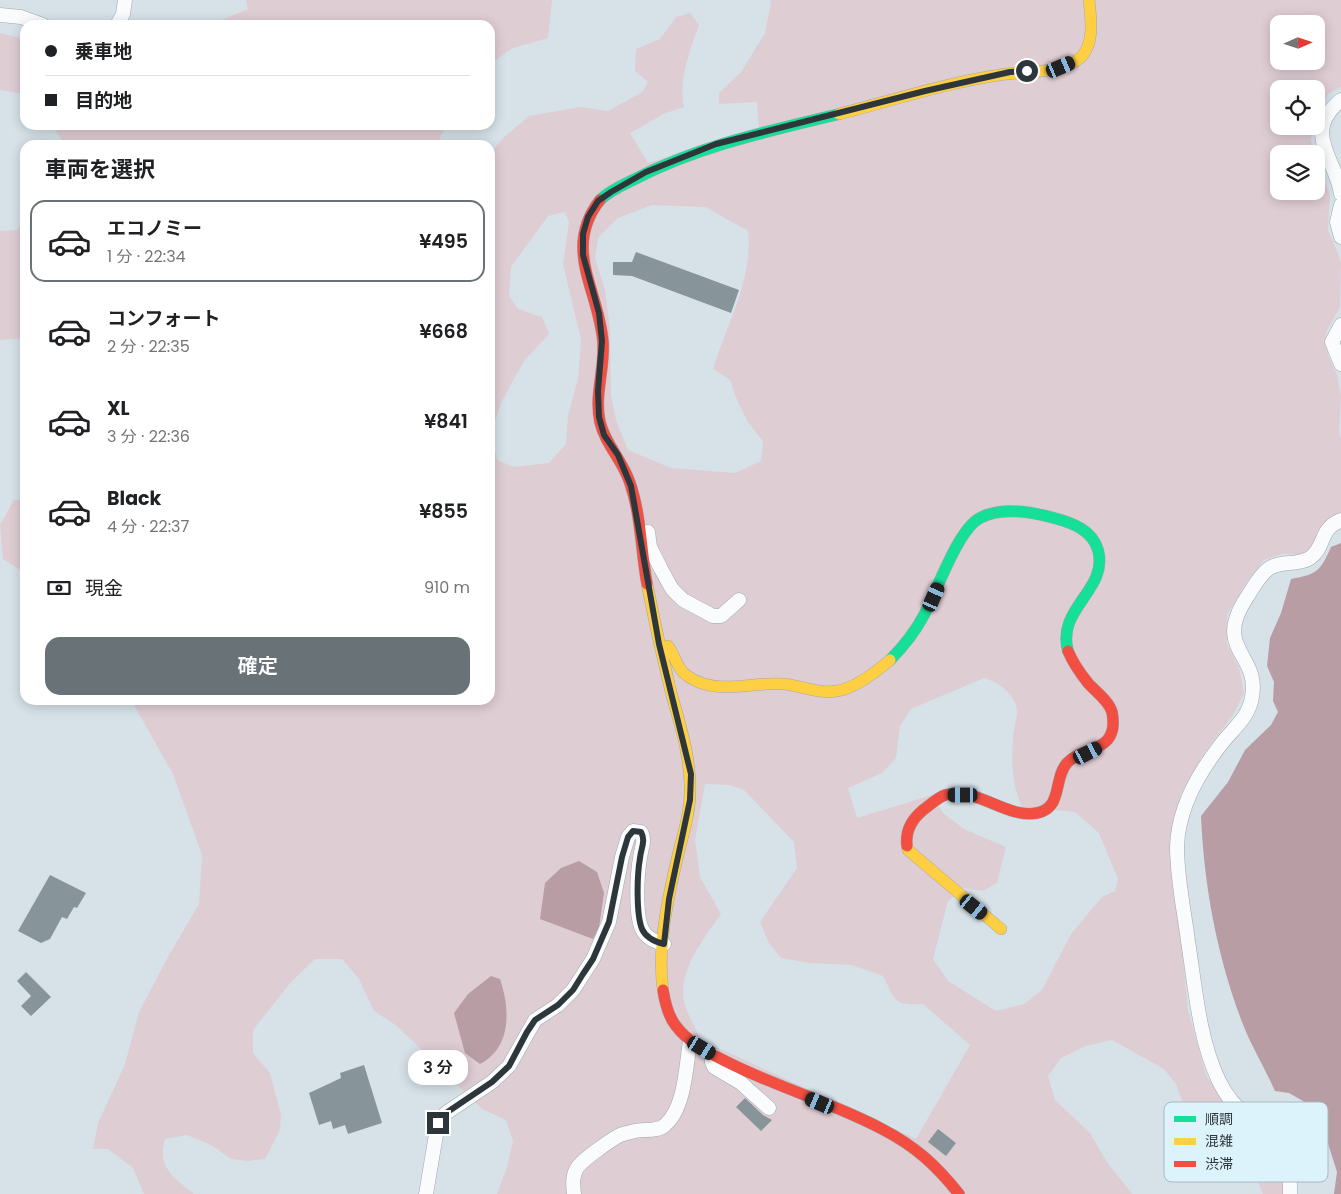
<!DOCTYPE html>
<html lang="ja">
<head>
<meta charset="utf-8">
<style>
  :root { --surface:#fff; --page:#f2f2f2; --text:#202124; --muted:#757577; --line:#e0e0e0; --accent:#687277 }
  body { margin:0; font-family:Poppins,"Noto Sans JP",sans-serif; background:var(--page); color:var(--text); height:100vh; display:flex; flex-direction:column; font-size:19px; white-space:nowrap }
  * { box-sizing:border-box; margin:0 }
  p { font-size:16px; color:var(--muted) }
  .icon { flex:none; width:28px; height:28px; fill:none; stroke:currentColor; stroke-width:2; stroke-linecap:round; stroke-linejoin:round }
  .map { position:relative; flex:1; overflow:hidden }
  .panel { position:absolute; left:20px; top:140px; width:475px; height:565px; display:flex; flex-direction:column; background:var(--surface); border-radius:15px; box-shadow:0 2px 12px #0003 }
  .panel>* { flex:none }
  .top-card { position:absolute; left:20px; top:20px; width:475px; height:110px; border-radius:15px; box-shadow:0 2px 12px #0003; display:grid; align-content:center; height:110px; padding:0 25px; background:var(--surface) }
  .needle { width:32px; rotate:87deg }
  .buttons { position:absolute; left:1270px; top:15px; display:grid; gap:10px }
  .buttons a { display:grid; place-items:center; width:55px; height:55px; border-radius:10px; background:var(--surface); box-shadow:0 2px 12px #0003; font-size:25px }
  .end { position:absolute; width:22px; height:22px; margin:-11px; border:6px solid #2d363a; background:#fff; box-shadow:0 0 0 2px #fff }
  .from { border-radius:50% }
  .bubble { position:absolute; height:35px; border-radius:15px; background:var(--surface); box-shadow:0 2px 12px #0003; font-size:16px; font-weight:600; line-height:35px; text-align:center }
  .car { position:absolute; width:15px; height:30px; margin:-15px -8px; border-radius:6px; box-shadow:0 0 4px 1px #0007; background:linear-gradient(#222 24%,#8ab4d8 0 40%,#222 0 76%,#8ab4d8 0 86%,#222 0) }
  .top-card b { display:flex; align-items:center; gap:18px; height:48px; font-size:19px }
  .top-card b+b { border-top:1px solid var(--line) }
  .top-card i { width:12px; height:12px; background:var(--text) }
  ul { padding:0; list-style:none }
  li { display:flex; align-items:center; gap:15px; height:82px; margin:0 10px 8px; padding:0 15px; border:2px solid transparent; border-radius:15px }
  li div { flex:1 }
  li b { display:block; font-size:19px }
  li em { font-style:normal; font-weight:600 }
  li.current { border-color:var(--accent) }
  li>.icon { width:45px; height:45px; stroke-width:1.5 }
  h2 { padding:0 25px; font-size:22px; line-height:60px }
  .pay { display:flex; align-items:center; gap:12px; height:55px; padding:0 25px; font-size:19px }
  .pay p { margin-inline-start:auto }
  .button { display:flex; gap:10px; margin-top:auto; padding:10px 25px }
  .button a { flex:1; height:58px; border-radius:15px; background:var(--accent); color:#fff; font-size:20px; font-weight:600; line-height:58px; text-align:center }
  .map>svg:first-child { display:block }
  .green { fill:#dfcdd4; fill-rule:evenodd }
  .water { fill:#b89da5 }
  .building { fill:#87959a }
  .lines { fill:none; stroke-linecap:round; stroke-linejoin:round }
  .street-casing { stroke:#9fa9ad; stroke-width:15 }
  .fast-casing { stroke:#9fa9ad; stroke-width:12 }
  .slow-casing { stroke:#9fa9ad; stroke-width:12 }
  .jam-casing { stroke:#9fa9ad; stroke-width:12 }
  .street { stroke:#f9fbfc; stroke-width:14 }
  .fast { stroke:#16e098; stroke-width:11 }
  .slow { stroke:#ffcf43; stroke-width:11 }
  .jam { stroke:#f24e42; stroke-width:11 }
  .route { stroke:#2d363a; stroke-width:6 }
  .key { fill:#dcf3fc; stroke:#a8bac2; stroke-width:1 }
  .key-label { font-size:14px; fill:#2d363a }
</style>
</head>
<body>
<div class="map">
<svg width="1341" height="1194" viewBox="0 0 1341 1194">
  <rect width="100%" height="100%" fill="#d6e2e8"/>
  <g class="green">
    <polygon points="246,0 552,0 548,38 513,48 490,64 490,25 210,25 248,9"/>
    <path d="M770 0H1341V87L1328 94 1316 114V89H1279V126H1313L1311 140 1315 154H1279V191H1316V157L1330 196 1328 230 1339 256 1341 264 1340 307 1326 332 1328 355 1337 375 1341 396 1339 432 1341 439V512L1318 531 1312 548 1301 554H1282L1264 560 1247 581 1227 615V644L1239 668 1244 693 1233 715 1204 753 1181 794 1171 833 1188 1010 1206 1075 1230 1110 1264 1136 1274 1148 1284 1188V1194H1263L1242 1146 1229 1136 1195 1119 1182 1100 1176 1084 1164 1069 1112 1040 1086 1046 1061 1058 1048 1076 1055 1100 1090 1133 1107 1162 1132 1194H497L507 1167 513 1141 506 1120 482 1109 397 1026 374 1011 359 979 342 959H315L291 982 253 1030V1053L270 1073 281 1115 280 1130 265 1159 248 1161 231 1159 211 1145 187 1135 165 1139C157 1168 173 1177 194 1194H144L133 1168 108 1149H93L98 1123 125 1064 139 1012 169 955 199 904 202 855 173 774 131 700H490V154L502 139 529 116 580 107 608 111 642 92 648 82 635 71 636 49 660 39 676 17 690 13 699 25C690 50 678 80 684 107L666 113 630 133 648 163 759 129 757 102 719 104V93L741 72 765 33 771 3ZM1279 24H1316V61H1279ZM652 205 705 207 748 231C753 280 727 324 713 369L730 380 737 400 748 422 763 441 761 461 735 473 671 468 628 450 616 420 611 395 610 329 605 290 595 258 598 238 618 218ZM565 212 569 222 563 264 581 340 578 379 568 415 566 444 549 463 514 467 497 460 491 431 502 401 524 361 549 334 542 317 518 309 509 296 511 267 548 216ZM984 678C997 682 1008 689 1014 701 1021 712 1013 726 1013 739 1011 762 1012 785 1022 807L1075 812 1099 833 1118 879 1115 891 1102 897 1071 934 1042 990 1024 1004 996 1011 948 981 933 959 948 901 963 888 983 891 997 883 1006 847 964 829 943 813 932 795 857 818 848 788 882 773 896 758 900 726 911 709ZM705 784 730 785 744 790 794 842 797 868 760 922 769 943 781 958 810 963 852 965 883 976C895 1000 894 1006 923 1004L970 1045 916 1139 701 1040C696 1029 690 1019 686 1008 674 975 703 940 721 914L700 877 695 840Z"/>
    <polygon points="0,33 25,39 25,94 0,90"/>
    <polygon points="51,125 446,125 437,145 66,145"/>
    <polygon points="25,219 25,338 0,340 0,231 17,230"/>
    <polygon points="25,499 25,573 3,559 0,525 14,500"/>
  </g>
  <g class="water">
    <path d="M1341 543V1194H1334L1337 1172 1324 1131 1312 1115 1308 1104 1289 1093 1275 1091C1265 1068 1251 1046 1242 1022 1217 956 1204 886 1201 816L1228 782 1245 750 1271 725 1278 712 1273 701 1274 682 1267 666 1270 638 1281 613 1291 579C1317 574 1320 572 1331 547Z"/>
    <polygon points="579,861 597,872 604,893 599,928 593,939 540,919 545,883 561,868"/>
    <path d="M491 976 500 979C510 1009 512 1047 480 1064L465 1053 454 1013 468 994Z"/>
  </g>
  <g class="building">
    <polygon points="636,252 739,290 731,313 632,276 613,275 613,262 632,262"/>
    <polygon points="50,875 86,893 77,908 74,907 67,919 62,917 50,939 41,943 18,931"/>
    <polygon points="26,972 51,997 31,1016 21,1006 31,996 17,981"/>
    <polygon points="364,1065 382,1123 348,1134 345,1125 333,1129 331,1121 319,1125 309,1093 341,1078 340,1073"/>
    <polygon points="745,1098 763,1115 772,1120 761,1131 736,1107"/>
    <polygon points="938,1129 956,1143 946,1156 928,1142"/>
  </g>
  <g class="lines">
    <g class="street-casing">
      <g id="street">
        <polyline points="0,15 21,17 43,25"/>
        <polyline points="117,25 123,14 125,0"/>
        <path d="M1341 100C1301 132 1336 159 1341 194"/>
        <polyline points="1341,205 1337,222 1341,237"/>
        <polyline points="1341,325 1332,342 1341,364"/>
        <polyline points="648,532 650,547 661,569 672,589 683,600 713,616 721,616 739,600"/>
        <polyline points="713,1055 712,1062 714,1067 741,1083 769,1108"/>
        <path d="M426 1194 438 1123 446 1113 492 1082 509 1066 535 1020 558 1005 573 990 593 959 609 922 622 857 628 837 633 831 641 832C646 841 641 848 640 858 637 875 635 914 642 929 646 938 656 942 664 944"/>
        <path d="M574 1194C573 1185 572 1176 577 1168 582 1160 612 1139 620 1135 625 1133 631 1132 635 1131 645 1129 658 1132 665 1125 685 1108 686 1066 690 1041"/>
        <path d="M1290 1194C1290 1179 1290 1156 1283 1143 1276 1131 1263 1126 1252 1119 1238 1110 1226 1096 1219 1081 1199 1040 1195 986 1188 941 1184 910 1177 878 1177 847 1178 809 1199 772 1222 743 1234 728 1249 717 1252 697 1260 653 1212 650 1247 597 1253 588 1259 576 1268 569 1280 560 1297 566 1310 558 1326 547 1318 530 1341 520"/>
      </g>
    </g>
    <g class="fast-casing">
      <g id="fast">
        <path d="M600 200C610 190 623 185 635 179 699 146 769 131 839 114"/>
        <path d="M890 660C903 647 915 632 924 615 937 591 958 529 980 518 1001 506 1032 512 1054 518 1073 523 1092 530 1098 550 1109 590 1056 608 1068 651"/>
      </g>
    </g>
    <g class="slow-casing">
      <g id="slow">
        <path d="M839 114C895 100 960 78 1017 73 1037 71 1064 72 1080 58 1095 45 1091 18 1089 0"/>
        <path d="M647 584C654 620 662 656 671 692 680 725 691 757 690 792 690 814 683 834 678 855 668 897 657 947 663 990"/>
        <path d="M668 646C676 657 677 670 689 677 717 696 754 681 784 684 802 686 818 694 837 691 856 688 876 672 890 660"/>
        <polyline points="907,846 908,850 1001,929"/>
      </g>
    </g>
    <g class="jam-casing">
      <g id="jam">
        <path d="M600 200C562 249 599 290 603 342 605 369 594 395 600 422 605 444 623 461 630 483 641 515 641 551 647 584"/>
        <path d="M907 846C905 831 911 820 923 810 930 805 937 798 945 795 977 786 1006 819 1037 813 1063 808 1053 779 1067 763 1083 745 1120 754 1112 712 1109 701 1096 692 1088 683 1080 673 1073 663 1068 651"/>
        <path d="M663 990C665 1003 668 1016 676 1026 688 1042 707 1052 725 1061 776 1087 831 1102 882 1129 915 1146 936 1165 959 1194"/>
      </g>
    </g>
    <use href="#street" class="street"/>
    <use href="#fast" class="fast"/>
    <use href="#slow" class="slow"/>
    <use href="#jam" class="jam"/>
  </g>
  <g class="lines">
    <path class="route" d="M438 1123 446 1113 492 1082 509 1066 527 1032 535 1020 558 1005 573 990 583 974 593 959 609 922 622 857 628 837 633 831 641 832C646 841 641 848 640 858 637 875 636 914 642 929 646 938 656 942 664 944L669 899 690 800 691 774 659 644 631 486 618 455 604 435 599 417 598 391 602 341 599 313 583 255V234L588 217 598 201 611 192 646 172 716 144 925 91 1010 72 1027 71"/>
  </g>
  <rect x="1164" y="1102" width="164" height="80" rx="8" class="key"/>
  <rect x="1174" y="1116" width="22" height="6" fill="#16e098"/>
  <rect x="1174" y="1138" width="22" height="7" fill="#ffcf43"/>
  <rect x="1174" y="1161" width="22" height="6" fill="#f24e42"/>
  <g class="key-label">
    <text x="1205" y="1124">順調</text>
    <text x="1205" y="1146">混雑</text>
    <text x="1205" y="1169">渋滞</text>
  </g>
</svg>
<div class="buttons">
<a><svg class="needle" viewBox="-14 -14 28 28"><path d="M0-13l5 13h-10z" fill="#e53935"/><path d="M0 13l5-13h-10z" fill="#757577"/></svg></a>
<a><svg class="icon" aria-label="locate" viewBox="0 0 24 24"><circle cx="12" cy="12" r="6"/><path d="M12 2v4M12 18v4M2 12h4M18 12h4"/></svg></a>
<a><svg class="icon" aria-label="layers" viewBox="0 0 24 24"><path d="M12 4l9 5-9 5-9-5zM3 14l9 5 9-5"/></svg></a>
</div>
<i class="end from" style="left:1027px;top:71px"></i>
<i class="end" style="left:438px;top:1123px"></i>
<div class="bubble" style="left:408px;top:1050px;width:60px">3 分</div>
<i class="car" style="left:1061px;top:67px;rotate:67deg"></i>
<i class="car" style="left:934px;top:597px;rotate:24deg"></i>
<i class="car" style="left:1088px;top:753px;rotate:63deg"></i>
<i class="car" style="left:963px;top:795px;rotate:270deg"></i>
<i class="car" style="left:974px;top:907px;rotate:129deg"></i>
<i class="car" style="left:702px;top:1048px;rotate:121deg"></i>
<i class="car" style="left:820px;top:1103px;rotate:293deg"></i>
<div class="top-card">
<b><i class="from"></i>乗車地</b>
<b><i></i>目的地</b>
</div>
<section class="panel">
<h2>車両を選択</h2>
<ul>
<li class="current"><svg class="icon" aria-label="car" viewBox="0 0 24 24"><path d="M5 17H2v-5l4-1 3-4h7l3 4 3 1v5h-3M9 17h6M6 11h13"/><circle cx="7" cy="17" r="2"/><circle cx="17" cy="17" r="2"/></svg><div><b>エコノミー</b><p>1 分 · 22:34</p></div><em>¥495</em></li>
<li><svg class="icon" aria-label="car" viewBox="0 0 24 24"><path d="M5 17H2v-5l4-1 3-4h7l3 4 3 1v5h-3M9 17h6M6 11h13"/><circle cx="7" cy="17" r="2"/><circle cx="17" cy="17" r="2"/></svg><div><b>コンフォート</b><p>2 分 · 22:35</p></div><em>¥668</em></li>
<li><svg class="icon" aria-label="car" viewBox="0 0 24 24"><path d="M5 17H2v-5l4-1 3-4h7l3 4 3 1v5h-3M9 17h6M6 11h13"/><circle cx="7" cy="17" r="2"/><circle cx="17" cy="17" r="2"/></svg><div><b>XL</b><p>3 分 · 22:36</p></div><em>¥841</em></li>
<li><svg class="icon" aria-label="car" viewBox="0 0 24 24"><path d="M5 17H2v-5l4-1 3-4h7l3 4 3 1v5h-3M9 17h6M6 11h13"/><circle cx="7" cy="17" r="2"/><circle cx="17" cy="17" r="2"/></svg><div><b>Black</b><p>4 分 · 22:37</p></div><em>¥855</em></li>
</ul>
<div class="pay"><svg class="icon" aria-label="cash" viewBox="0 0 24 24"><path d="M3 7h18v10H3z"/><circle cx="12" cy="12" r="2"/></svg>現金<p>910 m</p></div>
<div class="button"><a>確定</a></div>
</section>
</div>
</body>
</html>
